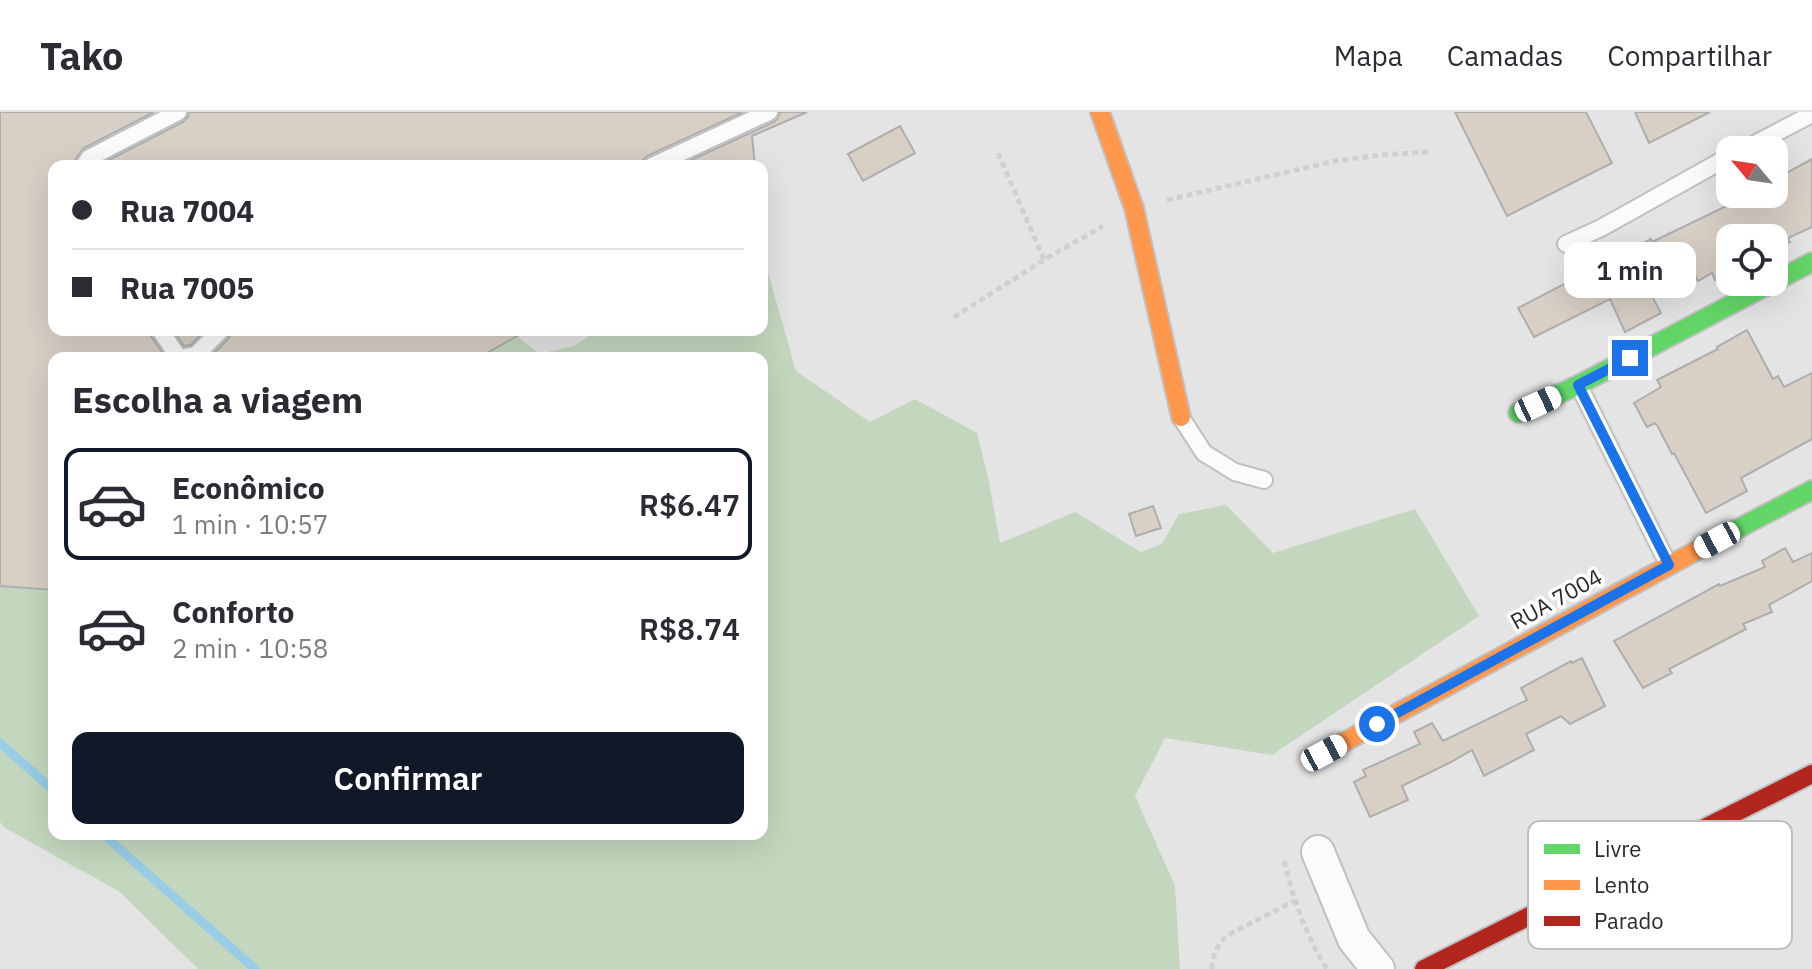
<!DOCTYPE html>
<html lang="pt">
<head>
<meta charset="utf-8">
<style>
  :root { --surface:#fff; --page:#f7f7f7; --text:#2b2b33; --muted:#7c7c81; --line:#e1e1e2; --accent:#111827 }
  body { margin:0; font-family:"IBM Plex Sans",sans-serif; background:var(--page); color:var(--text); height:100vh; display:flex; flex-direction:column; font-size:30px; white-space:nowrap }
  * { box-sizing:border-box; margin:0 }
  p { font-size:26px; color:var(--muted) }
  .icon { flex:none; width:44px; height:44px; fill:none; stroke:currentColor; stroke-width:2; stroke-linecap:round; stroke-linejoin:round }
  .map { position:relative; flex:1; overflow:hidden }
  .details { position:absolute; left:48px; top:240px; width:720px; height:488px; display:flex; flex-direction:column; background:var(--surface); border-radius:16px; box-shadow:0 8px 32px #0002 }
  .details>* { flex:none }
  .top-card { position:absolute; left:48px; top:48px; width:720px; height:176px; border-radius:16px; box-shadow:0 8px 32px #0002; display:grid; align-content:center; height:176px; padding:0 24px; background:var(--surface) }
  .needle { width:52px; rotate:299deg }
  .buttons { position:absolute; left:1716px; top:24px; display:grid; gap:16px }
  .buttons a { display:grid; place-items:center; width:72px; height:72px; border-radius:16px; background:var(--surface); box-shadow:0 8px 32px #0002; font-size:40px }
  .end { position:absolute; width:36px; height:36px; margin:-18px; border:10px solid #1a73e8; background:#fff; box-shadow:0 0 0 4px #fff }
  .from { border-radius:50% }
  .bubble { position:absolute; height:56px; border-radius:16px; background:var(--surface); box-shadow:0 8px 32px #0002; font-size:26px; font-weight:600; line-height:56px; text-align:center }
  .car { position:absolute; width:24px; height:48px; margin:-24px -12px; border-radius:10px; box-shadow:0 0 6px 2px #0007; background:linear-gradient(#fff 24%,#345 0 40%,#fff 0 76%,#345 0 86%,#fff 0) }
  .top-card b { display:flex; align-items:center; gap:28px; height:76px; font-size:30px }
  .top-card b+b { border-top:2px solid var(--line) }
  .top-card i { width:20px; height:20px; background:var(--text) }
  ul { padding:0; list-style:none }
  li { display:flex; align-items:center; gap:24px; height:112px; margin:0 16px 12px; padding:0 8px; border:4px solid transparent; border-radius:16px }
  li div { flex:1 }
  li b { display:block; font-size:30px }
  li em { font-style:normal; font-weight:600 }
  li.active { border-color:var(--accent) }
  li>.icon { width:72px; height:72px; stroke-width:1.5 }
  h2 { padding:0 24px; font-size:36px; line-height:96px }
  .cta { display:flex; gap:16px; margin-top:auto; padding:16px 24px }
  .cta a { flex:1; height:92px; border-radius:16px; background:var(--accent); color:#fff; font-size:32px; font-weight:600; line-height:92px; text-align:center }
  header { display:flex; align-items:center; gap:48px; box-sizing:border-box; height:112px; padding:0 40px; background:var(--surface); border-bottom:2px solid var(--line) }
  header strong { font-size:38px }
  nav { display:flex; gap:44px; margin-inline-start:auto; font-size:28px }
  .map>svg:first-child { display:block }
  .green { fill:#c3d7be }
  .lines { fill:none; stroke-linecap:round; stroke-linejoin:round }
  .stream { stroke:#9acce6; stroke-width:9 }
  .building { fill:#d8cfc5; stroke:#aeaeae; stroke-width:2 }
  .lane-casing { stroke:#c1c1c2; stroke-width:20 }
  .street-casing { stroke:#c1c1c2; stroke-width:36 }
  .fast-casing { stroke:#c1c1c2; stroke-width:22 }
  .slow-casing { stroke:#c1c1c2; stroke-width:22 }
  .jam-casing { stroke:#c1c1c2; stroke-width:22 }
  .path { stroke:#d0d0d1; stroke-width:5; stroke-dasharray:6 4; stroke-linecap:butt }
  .lane { stroke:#fbfbfb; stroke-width:16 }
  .street { stroke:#fbfbfb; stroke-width:32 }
  .fast { stroke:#63d668; stroke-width:18 }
  .slow { stroke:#ff974d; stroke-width:18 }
  .jam { stroke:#b3261e; stroke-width:18 }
  .route { stroke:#1a73e8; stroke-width:10 }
  .labels { text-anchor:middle; stroke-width:7; stroke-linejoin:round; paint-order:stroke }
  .street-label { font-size:22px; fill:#2a2a2b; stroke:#fff }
  .key { fill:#fff; stroke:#bfbfbf; stroke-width:2 }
  .key-label { font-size:22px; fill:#2a2a2b }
</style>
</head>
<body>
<header>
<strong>Tako</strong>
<nav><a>Mapa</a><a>Camadas</a><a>Compartilhar</a></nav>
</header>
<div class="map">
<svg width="1812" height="857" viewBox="0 0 1812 857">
  <rect width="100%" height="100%" fill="#e4e4e5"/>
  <polygon class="green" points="762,139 796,259 870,310 915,287 977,321 988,365 1000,431 1075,400 1141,440 1162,432 1179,402 1226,393 1273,441 1415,397 1479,504 1272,643 1165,626 1135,684 1175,774 1180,857 198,857 120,780 5,716 0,710 0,474 54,478 54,722 762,722 762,246 478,246 517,224 539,242 574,234 598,218 762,218"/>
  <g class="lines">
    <g class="stream">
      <polyline points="0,631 54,679"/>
      <polyline points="103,722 255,857"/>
    </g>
  </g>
  <g class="building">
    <polygon points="0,0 154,0 84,36 75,48 73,54 54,54 54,218 149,218 151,224 166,246 54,246 54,478 0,474"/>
    <polygon points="189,0 743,0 647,44 643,48 641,54 97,54 183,10 188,5"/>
    <polygon points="780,0 807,0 752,24 755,54 678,54 774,10 778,6"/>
    <polygon points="1455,0 1586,0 1612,51 1507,104"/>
    <polygon points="1635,0 1710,0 1649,31"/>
    <polygon points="900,14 915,41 863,69 848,42"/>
    <polygon points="1812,47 1812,115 1788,126 1790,130 1774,138 1774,126 1730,126 1730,160 1715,168 1712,161 1698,169 1691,155 1648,177 1661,201 1625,220 1610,187 1534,225 1518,196 1651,127 1652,130 1751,82 1774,82 1774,70 1780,67 1779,65"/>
    <polygon points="173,218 205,218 191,233 184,234"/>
    <polygon points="232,218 528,218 478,246 209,246 229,226"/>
    <polygon points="1747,218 1773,267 1778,264 1784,275 1812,261 1812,327 1741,366 1747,379 1706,401 1674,341 1672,342 1658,315 1655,311 1647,315 1634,291 1661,275 1657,268 1718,237 1717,235"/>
    <polygon points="1153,394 1161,416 1136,424 1129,402"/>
    <polygon points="1785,436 1793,450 1812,441 1812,469 1769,493 1772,500 1743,512 1746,517 1669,557 1672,561 1643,576 1614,529 1719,472 1720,474 1765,455 1762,449"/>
    <polygon points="1582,546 1605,594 1570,612 1561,604 1526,622 1534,638 1484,664 1472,638 1451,650 1402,674 1408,688 1370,705 1354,670 1366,664 1363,658 1420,632 1414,620 1432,611 1443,629 1527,588 1521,576 1571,549 1572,551"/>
  </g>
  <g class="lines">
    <g class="lane-casing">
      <g id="lane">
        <polyline points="1743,38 1812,2"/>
        <polyline points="84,54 89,46 178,0"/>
        <polyline points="652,54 769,0"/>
        <polyline points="1566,132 1601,116 1730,44"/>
        <polyline points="160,218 179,246 196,243 221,218"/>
        <polyline points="1579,274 1667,450"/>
        <polyline points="1182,307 1204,341 1235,360 1264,368"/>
      </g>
    </g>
    <g class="street-casing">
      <polyline id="street" points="1318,740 1354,827 1378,857"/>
    </g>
    <g class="fast-casing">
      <g id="fast">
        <polyline points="1518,301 1578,273 1812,150"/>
        <polyline points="1718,427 1812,378"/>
      </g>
    </g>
    <g class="slow-casing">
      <g id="slow">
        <polyline points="1100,0 1134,96 1181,305"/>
        <polyline points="1324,641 1718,427"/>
      </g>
    </g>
    <g class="jam-casing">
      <polyline id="jam" points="1424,857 1812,662"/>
    </g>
    <g class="path">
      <polyline points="998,41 1044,148"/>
      <polyline points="1167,88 1335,49 1379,43 1430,40"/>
      <polyline points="954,205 1044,148 1103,114"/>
      <path d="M1284 749C1294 787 1305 823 1327 857"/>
      <path d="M1212 857C1212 844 1217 834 1226 824L1294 789"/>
    </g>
    <use href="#lane" class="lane"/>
    <use href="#street" class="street"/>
    <use href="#fast" class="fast"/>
    <use href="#slow" class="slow"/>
    <use href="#jam" class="jam"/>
  </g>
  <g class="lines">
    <polyline class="route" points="1377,612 1669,453 1578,273 1630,246"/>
  </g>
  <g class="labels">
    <g class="street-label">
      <text transform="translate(1556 487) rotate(-29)" y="8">RUA 7004</text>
    </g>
  </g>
  <rect x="1528" y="709" width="264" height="128" rx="12" class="key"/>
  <rect x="1544" y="732" width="36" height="10" fill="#63d668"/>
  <rect x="1544" y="768" width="36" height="10" fill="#ff974d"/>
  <rect x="1544" y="804" width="36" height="10" fill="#b3261e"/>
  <g class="key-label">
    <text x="1594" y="745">Livre</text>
    <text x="1594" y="781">Lento</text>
    <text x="1594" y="817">Parado</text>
  </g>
</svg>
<div class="buttons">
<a><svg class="needle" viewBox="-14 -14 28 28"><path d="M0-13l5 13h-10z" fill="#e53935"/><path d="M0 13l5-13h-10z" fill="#7c7c81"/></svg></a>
<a><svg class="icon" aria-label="locate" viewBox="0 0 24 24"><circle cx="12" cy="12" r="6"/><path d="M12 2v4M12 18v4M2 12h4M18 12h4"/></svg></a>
</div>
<i class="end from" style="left:1377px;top:612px"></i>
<i class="end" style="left:1630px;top:246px"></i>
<div class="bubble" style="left:1564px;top:130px;width:132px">1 min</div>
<i class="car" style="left:1538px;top:292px;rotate:65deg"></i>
<i class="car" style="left:1717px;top:428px;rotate:242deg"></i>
<i class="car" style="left:1324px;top:641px;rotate:62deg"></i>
<div class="top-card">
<b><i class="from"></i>Rua 7004</b>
<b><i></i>Rua 7005</b>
</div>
<section class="details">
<h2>Escolha a viagem</h2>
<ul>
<li class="active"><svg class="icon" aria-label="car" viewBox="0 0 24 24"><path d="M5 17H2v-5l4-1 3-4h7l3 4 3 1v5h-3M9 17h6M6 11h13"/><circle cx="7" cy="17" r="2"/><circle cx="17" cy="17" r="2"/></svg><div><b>Econômico</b><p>1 min · 10:57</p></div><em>R$6.47</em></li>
<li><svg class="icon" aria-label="car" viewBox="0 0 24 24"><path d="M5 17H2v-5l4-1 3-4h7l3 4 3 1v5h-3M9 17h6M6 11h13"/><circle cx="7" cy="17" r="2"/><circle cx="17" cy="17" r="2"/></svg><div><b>Conforto</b><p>2 min · 10:58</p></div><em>R$8.74</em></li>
</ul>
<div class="cta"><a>Confirmar</a></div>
</section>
</div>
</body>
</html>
